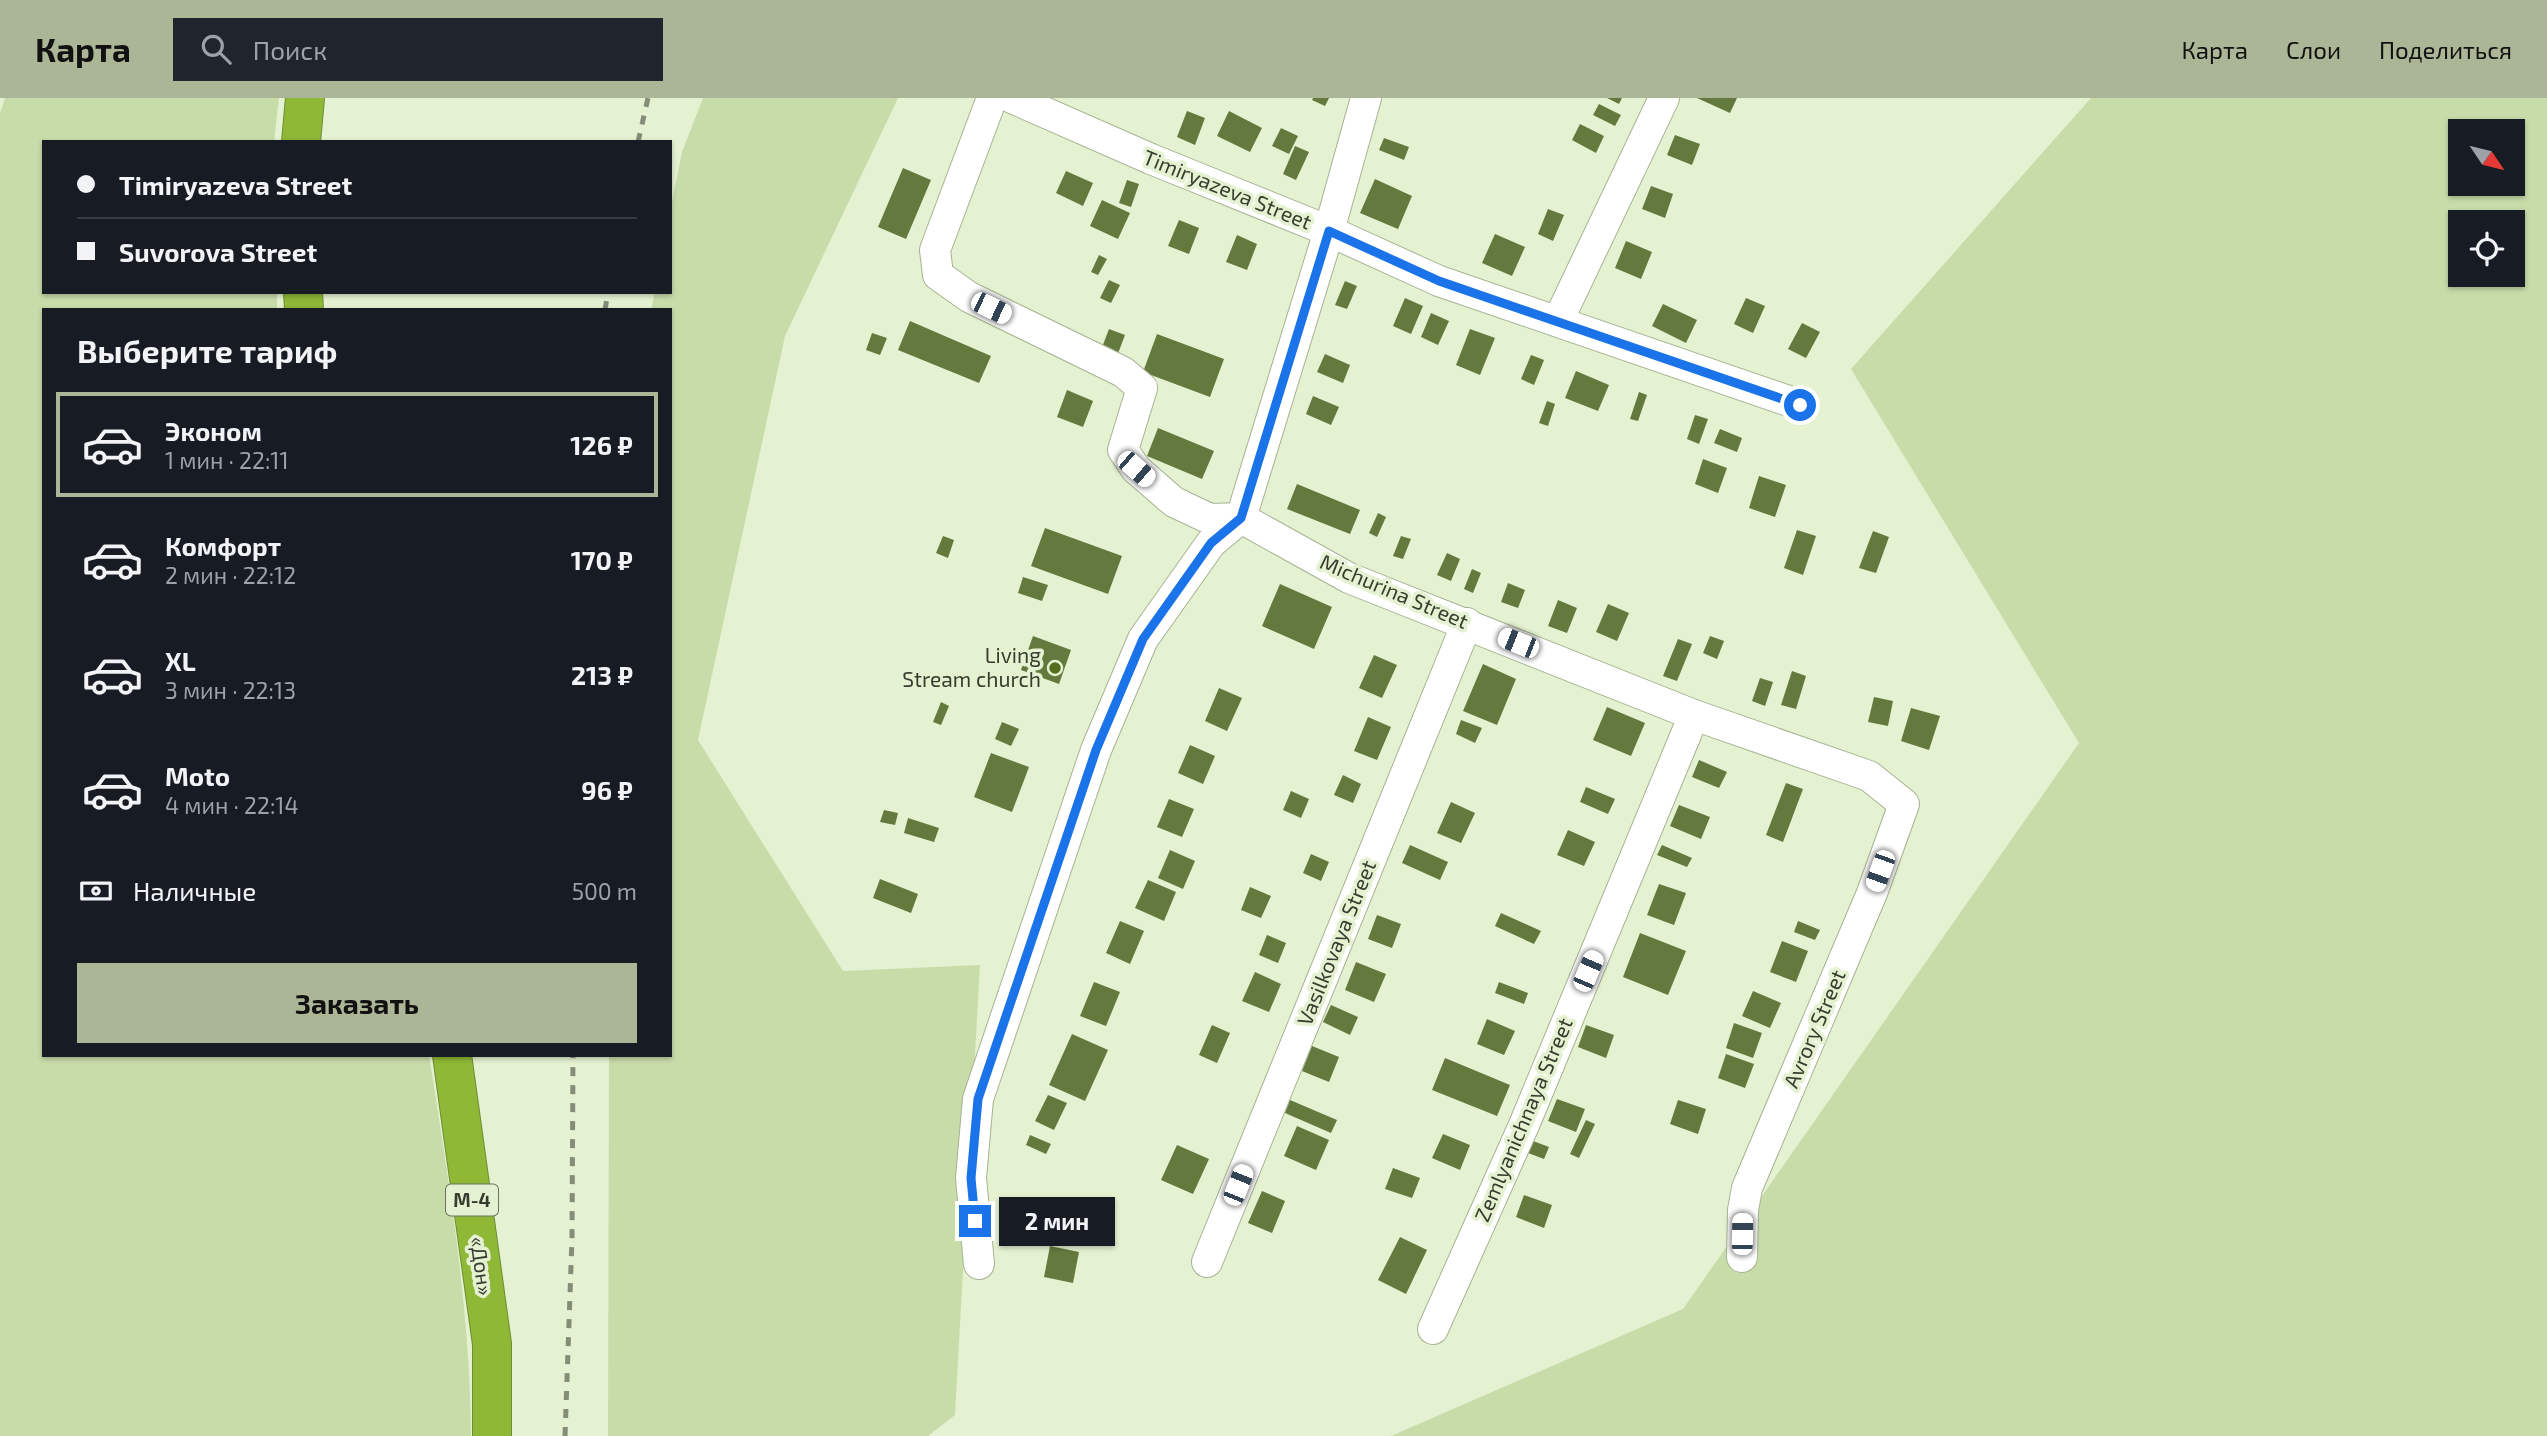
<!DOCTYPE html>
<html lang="ru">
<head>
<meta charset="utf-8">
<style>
  :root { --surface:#171b24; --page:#20242c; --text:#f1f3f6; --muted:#9ea1a6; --line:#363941; --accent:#aab695 }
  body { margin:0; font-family:"Exo 2",sans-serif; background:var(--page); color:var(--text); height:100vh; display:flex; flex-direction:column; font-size:26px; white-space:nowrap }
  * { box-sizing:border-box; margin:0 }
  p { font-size:23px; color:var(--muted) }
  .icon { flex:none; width:38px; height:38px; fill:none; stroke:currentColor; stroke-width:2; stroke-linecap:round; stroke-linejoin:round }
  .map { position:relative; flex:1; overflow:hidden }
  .panel { position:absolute; left:42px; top:210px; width:630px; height:749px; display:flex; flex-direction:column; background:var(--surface); border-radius:0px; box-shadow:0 2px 5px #0004 }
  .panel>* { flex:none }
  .hud { position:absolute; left:42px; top:42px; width:630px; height:154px; border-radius:0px; box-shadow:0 2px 5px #0004; display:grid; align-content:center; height:154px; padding:0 35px; background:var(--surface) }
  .needle { width:46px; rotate:125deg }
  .tools { position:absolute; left:2448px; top:21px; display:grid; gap:14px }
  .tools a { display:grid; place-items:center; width:77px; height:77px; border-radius:0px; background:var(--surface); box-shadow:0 2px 5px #0004; font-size:35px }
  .end { position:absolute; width:32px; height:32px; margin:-16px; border:9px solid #1a73e8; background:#fff; box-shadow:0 0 0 4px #fff }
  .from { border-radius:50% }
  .bubble { position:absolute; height:49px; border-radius:0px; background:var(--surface); box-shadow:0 2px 5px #0004; font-size:23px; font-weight:700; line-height:49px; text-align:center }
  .car { position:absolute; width:21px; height:42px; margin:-21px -10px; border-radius:9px; box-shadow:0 0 5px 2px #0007; background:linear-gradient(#fff 24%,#345 0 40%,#fff 0 76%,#345 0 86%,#fff 0) }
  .hud b { display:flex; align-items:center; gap:24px; height:66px; font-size:26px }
  .hud b+b { border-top:2px solid var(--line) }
  .hud i { width:18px; height:18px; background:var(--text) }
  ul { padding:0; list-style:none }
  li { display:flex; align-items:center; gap:21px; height:105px; margin:0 14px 10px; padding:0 21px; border:4px solid transparent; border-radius:0px }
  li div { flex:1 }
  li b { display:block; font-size:26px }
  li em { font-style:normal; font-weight:700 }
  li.on { border-color:var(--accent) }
  li>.icon { width:63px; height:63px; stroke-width:1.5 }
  h2 { padding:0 35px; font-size:32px; line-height:84px }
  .pay { display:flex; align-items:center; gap:18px; height:77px; padding:0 35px; font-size:26px }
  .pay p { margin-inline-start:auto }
  .cta { display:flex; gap:14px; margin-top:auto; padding:14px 35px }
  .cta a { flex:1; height:80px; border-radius:0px; background:var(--accent); color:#111; font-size:28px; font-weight:700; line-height:80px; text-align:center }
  header { display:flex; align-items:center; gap:42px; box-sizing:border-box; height:98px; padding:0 35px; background:var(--accent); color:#111 }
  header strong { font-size:33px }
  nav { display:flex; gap:38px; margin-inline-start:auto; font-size:24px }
  .search { width:490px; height:63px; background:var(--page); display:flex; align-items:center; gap:18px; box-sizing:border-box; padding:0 24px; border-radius:0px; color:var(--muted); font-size:26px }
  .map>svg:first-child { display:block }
  .green { fill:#c8dcaa; fill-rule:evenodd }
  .building { fill:#63793e }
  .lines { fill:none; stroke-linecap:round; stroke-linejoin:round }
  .minor-casing { stroke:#a6b393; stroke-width:32 }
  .highway-casing { stroke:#6f8d34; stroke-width:40 }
  .minor { stroke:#fff; stroke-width:30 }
  .highway { stroke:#8eb836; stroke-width:38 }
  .rail { stroke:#838d77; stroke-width:5; stroke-dasharray:9 9; stroke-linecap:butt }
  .route { stroke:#1a73e8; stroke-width:9 }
  .poi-dot { fill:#536c1e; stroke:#e4f2d1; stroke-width:2.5 }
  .labels { text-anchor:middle; stroke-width:7; stroke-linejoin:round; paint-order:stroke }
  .shield { fill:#e4f2d1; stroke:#6a7360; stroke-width:2 }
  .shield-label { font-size:19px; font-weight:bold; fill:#363c2f }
  .street-label { font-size:21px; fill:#363c2f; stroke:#e4f2d1 }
  .poi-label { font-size:21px; fill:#363c2f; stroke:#e4f2d1; text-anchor:end }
</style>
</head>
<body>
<header>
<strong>Карта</strong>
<div class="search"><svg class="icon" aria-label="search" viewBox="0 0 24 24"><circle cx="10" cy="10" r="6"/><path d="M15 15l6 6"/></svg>Поиск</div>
<nav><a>Карта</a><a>Слои</a><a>Поделиться</a></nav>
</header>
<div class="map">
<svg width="2547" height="1338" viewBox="0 0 2547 1338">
  <rect width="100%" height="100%" fill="#e4f2d1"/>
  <g class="green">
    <path d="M5 0H279L274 44H44V194H277V212H44V957H429C449 1084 470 1210 471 1338H0V15Z"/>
    <polygon points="703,0 898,0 785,238 698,642 843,873 980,867 955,1317 928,1338 608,1338 609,957 670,957 670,212 651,212 655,194 670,194 670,114 682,54"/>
    <path d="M2091 0H2547V1338H1391L1683 1211 2079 645 1851 271ZM2460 33H2513V86H2460ZM2460 124H2513V177H2460Z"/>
  </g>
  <g class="building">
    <polygon points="1313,0 1329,0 1325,8 1312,2"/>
    <polygon points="1607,0 1622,0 1619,6"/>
    <polygon points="1697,0 1737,0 1730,15"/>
    <polygon points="1599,6 1621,17 1615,28 1593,17"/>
    <polygon points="1187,13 1205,20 1195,47 1177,39"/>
    <polygon points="1229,13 1262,30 1250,54 1217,38"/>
    <polygon points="1580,26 1604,38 1596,55 1572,42"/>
    <polygon points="1281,30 1298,38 1289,56 1272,48"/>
    <polygon points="1675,37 1700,46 1692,67 1667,57"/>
    <polygon points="1384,40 1409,49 1404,62 1379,52"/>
    <polygon points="1295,48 1309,54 1296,82 1283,76"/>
    <polygon points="903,70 931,82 906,141 878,129"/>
    <polygon points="1066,73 1093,85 1083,108 1056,95"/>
    <polygon points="1375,81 1412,98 1398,131 1360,115"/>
    <polygon points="1127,82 1139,86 1131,109 1119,105"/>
    <polygon points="1651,88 1673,96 1665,120 1642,111"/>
    <polygon points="1102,102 1130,115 1118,141 1090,128"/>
    <polygon points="1548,111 1564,117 1553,143 1538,136"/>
    <polygon points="1179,122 1199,130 1189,156 1168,148"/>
    <polygon points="1495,136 1525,149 1512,178 1482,165"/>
    <polygon points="1237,137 1257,146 1247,172 1226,164"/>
    <polygon points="1626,143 1652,154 1641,181 1615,170"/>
    <polygon points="1099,157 1107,161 1098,177 1091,174"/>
    <polygon points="1109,182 1120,187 1111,205 1100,200"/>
    <polygon points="1345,183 1357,188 1347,211 1335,207"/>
    <polygon points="1405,200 1423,208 1411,236 1393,228"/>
    <polygon points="1746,200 1765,208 1753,235 1734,226"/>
    <polygon points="1663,206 1697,222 1686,245 1652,228"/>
    <polygon points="1431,215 1449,223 1438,247 1421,239"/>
    <polygon points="910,223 991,258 979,285 898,252"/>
    <polygon points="1802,225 1820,234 1806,260 1788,251"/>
    <polygon points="1109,231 1125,237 1117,258 1101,252"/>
    <polygon points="1470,231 1495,240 1480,277 1456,267"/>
    <polygon points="872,235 887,240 880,257 866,252"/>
    <polygon points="1157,236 1224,261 1210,299 1143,274"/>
    <polygon points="1325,256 1350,267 1343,285 1317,274"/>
    <polygon points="1531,257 1544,262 1534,287 1521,281"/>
    <polygon points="1576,273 1609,287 1598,313 1565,300"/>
    <polygon points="1067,292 1093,303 1083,329 1057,319"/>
    <polygon points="1639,294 1647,297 1638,323 1630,321"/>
    <polygon points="1313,298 1339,309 1331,327 1306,316"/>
    <polygon points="1547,303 1555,306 1548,328 1539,325"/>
    <polygon points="1695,317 1708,321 1699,346 1687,341"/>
    <polygon points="1158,330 1214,353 1202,381 1147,358"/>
    <polygon points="1720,331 1742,340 1737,354 1714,345"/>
    <polygon points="1703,361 1727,370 1718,395 1695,386"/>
    <polygon points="1759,378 1786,387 1775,419 1749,410"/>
    <polygon points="1297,386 1360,412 1350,436 1287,411"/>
    <polygon points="1378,415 1386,419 1377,439 1369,435"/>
    <polygon points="1045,430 1122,458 1108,496 1031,468"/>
    <polygon points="1797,432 1816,438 1803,477 1784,470"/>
    <polygon points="1873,433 1889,439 1876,475 1859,470"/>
    <polygon points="943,438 954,442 948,460 936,455"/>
    <polygon points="1401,438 1411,441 1403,461 1393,458"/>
    <polygon points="1447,455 1460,461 1451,483 1437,477"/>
    <polygon points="1472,471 1481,475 1473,495 1464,491"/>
    <polygon points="1023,479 1048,487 1042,503 1018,495"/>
    <polygon points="1508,485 1525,492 1518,510 1501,504"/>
    <polygon points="1280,486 1332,509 1314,551 1262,528"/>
    <polygon points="1558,502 1577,510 1567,535 1548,528"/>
    <polygon points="1608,506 1629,515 1617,543 1596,534"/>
    <polygon points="1033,538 1071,552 1059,586 1021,572"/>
    <polygon points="1710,538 1724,543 1717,561 1703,555"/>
    <polygon points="1678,541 1692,546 1677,583 1663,578"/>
    <polygon points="1374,557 1397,567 1382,600 1359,590"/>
    <polygon points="1483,566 1516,581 1497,627 1463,613"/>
    <polygon points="1792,573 1806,578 1796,611 1781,607"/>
    <polygon points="1760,580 1773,584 1765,608 1752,603"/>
    <polygon points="1219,590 1242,600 1227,633 1205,623"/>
    <polygon points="1874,599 1893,603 1888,628 1868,624"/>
    <polygon points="941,604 949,608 941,627 933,624"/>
    <polygon points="1607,609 1645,625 1631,658 1593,642"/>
    <polygon points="1911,610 1940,618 1929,652 1901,643"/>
    <polygon points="1368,619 1391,629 1377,662 1354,653"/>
    <polygon points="1461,622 1482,630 1475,645 1456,636"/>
    <polygon points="1002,624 1019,631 1011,648 995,641"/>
    <polygon points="1190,647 1215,658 1203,686 1178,675"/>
    <polygon points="991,655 1029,669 1012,714 974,699"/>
    <polygon points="1699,662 1727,674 1719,690 1692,679"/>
    <polygon points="1343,677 1361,686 1353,705 1334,697"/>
    <polygon points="1786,685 1803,691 1783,744 1766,737"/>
    <polygon points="1586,689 1615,701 1608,716 1580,704"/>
    <polygon points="1291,693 1309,701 1301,720 1283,712"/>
    <polygon points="1169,701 1194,711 1182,739 1157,729"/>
    <polygon points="1451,704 1475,715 1461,745 1437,735"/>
    <polygon points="1679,707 1710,719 1701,741 1670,728"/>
    <polygon points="884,712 898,715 895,727 880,724"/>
    <polygon points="908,720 939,730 934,744 904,735"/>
    <polygon points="1568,732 1595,744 1584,768 1557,757"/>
    <polygon points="1410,747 1448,764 1440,782 1402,765"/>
    <polygon points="1662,747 1692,760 1687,769 1657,757"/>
    <polygon points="1170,752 1195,763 1183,791 1158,780"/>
    <polygon points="1311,756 1329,764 1321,783 1303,775"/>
    <polygon points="880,781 918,796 911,815 873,800"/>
    <polygon points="1148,782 1176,794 1164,823 1135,810"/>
    <polygon points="1659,786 1686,795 1674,827 1647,817"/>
    <polygon points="1250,789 1271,798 1261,820 1241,812"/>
    <polygon points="1501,815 1541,833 1534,846 1495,828"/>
    <polygon points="1377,817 1401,826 1392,850 1368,841"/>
    <polygon points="1120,823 1144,833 1130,866 1106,855"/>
    <polygon points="1798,823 1820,832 1815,842 1794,834"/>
    <polygon points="1640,835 1686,853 1668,897 1623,879"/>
    <polygon points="1267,837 1286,845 1278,865 1259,857"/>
    <polygon points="1782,843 1808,853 1796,884 1770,874"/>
    <polygon points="1356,864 1386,876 1374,904 1345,892"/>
    <polygon points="1255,874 1281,886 1269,914 1242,903"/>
    <polygon points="1094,884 1120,894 1106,928 1080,918"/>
    <polygon points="1499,884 1528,895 1524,906 1495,895"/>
    <polygon points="1753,893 1781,905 1770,930 1742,918"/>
    <polygon points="1331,907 1358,919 1350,937 1323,924"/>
    <polygon points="1487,921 1515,933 1504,957 1477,946"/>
    <polygon points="1734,925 1762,935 1753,960 1726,950"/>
    <polygon points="1212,927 1230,935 1217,965 1199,957"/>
    <polygon points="1586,927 1614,937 1606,960 1578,949"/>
    <polygon points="1072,936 1108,952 1085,1003 1049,987"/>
    <polygon points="1312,948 1339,959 1329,984 1302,973"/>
    <polygon points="1726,956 1754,966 1745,990 1718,980"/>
    <polygon points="1445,960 1510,987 1497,1018 1432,992"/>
    <polygon points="1048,997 1067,1005 1054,1032 1035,1023"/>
    <polygon points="1557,1001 1585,1011 1576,1034 1548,1023"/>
    <polygon points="1290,1002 1337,1022 1331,1035 1285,1015"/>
    <polygon points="1678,1002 1706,1011 1698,1036 1670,1026"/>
    <polygon points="1586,1022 1595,1026 1579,1060 1570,1056"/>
    <polygon points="1297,1028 1329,1042 1316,1072 1284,1058"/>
    <polygon points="1443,1036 1470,1047 1460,1072 1432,1060"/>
    <polygon points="1030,1037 1051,1046 1046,1056 1026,1047"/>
    <polygon points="1533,1043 1549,1049 1544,1061 1528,1055"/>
    <polygon points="1177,1047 1209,1061 1193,1096 1161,1082"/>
    <polygon points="1393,1070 1420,1080 1412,1100 1385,1091"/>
    <polygon points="1262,1093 1285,1103 1272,1135 1248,1125"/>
    <polygon points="1524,1097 1552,1107 1544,1130 1516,1119"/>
    <polygon points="1400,1139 1427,1152 1406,1196 1378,1182"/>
    <polygon points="1050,1148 1079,1154 1073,1185 1044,1179"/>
  </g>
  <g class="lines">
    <g class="minor-casing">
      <g id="minor">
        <polyline points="992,0 935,152 938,177 969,199 1123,274 1142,290 1123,352 1136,371 1174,404 1210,421 1241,420 1349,480 1694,617 1869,678 1904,706 1872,795 1747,1090 1743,1112 1742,1159"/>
        <polyline points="1012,0 1151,61 1329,133 1439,183 1800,307"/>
        <polyline points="1558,223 1664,0"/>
        <polyline points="1207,1164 1467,525"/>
        <polyline points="979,1166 971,1080 978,1001 1096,652 1143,541 1211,445 1241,420 1329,133 1366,0"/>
        <polyline points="1433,1231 1524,1027 1694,617"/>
      </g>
    </g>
    <g class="highway-casing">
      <g id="highway">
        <polyline points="301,44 305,0"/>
        <polyline points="303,194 304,212"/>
        <polyline points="452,957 492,1246 492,1338"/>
      </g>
    </g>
    <use href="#minor" class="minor"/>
    <use href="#highway" class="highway"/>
    <g class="rail">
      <polyline points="638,44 648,0"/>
      <polyline points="605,212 608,194"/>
      <polyline points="565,1338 572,1140 573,957"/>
    </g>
  </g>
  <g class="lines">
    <polyline class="route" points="975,1123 971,1080 978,1001 1096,652 1143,541 1211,445 1241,420 1329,133 1439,183 1800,307"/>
  </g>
  <circle class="poi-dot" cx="1055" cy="570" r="7"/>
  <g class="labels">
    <rect class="shield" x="446" y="1086.5" width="52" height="31" rx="5"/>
    <g class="shield-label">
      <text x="472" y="1109">М-4</text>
    </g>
    <g class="street-label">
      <text transform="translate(1227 92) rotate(22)" y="7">Timiryazeva Street</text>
      <text transform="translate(1394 494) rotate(23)" y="7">Michurina Street</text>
      <text transform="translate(1337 845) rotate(-68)" y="7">Vasilkovaya Street</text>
      <text transform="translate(1815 931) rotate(-67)" y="7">Avrory Street</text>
      <text transform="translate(1524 1022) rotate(-67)" y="7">Zemlyanichnaya Street</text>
      <text transform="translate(481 1168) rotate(82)" y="7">«Дон»</text>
    </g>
    <g class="poi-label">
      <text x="1041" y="565">Living<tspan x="1041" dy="24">Stream church</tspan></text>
    </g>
  </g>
</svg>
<div class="tools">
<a><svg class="needle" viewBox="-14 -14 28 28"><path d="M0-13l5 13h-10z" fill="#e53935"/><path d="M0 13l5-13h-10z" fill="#9ea1a6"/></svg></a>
<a><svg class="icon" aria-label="locate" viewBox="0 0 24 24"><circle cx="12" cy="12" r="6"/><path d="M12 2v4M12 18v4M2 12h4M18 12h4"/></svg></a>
</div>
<i class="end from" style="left:1800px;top:307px"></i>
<i class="end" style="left:975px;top:1123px"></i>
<div class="bubble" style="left:999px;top:1099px;width:116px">2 мин</div>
<i class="car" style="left:991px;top:210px;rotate:116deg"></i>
<i class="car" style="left:1136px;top:371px;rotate:131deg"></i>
<i class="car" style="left:1518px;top:545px;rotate:292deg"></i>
<i class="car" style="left:1880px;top:773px;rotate:200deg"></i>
<i class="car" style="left:1588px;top:873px;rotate:23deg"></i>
<i class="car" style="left:1238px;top:1087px;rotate:22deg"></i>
<i class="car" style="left:1742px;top:1136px;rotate:1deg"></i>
<div class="hud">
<b><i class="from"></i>Timiryazeva Street</b>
<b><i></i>Suvorova Street</b>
</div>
<section class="panel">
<h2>Выберите тариф</h2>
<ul>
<li class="on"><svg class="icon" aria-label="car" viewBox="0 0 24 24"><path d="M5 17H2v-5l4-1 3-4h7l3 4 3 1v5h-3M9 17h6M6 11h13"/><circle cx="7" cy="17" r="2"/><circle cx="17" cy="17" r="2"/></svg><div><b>Эконом</b><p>1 мин · 22:11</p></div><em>126 ₽</em></li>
<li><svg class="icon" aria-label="car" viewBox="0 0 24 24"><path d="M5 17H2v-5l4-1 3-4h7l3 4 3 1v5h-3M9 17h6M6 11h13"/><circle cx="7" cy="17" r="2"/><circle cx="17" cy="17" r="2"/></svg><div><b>Комфорт</b><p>2 мин · 22:12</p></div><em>170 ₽</em></li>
<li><svg class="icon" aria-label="car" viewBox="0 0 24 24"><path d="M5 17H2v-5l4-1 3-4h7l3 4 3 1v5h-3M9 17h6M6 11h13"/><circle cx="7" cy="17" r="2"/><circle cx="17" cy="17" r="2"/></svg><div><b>XL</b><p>3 мин · 22:13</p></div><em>213 ₽</em></li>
<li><svg class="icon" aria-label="car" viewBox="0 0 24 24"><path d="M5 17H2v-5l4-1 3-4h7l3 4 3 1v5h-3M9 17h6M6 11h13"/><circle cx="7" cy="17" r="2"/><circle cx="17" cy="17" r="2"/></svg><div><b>Moto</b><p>4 мин · 22:14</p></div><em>96 ₽</em></li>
</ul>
<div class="pay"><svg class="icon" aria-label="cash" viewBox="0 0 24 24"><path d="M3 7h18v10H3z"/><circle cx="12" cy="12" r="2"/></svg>Наличные<p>500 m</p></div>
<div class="cta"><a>Заказать</a></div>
</section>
</div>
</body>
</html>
